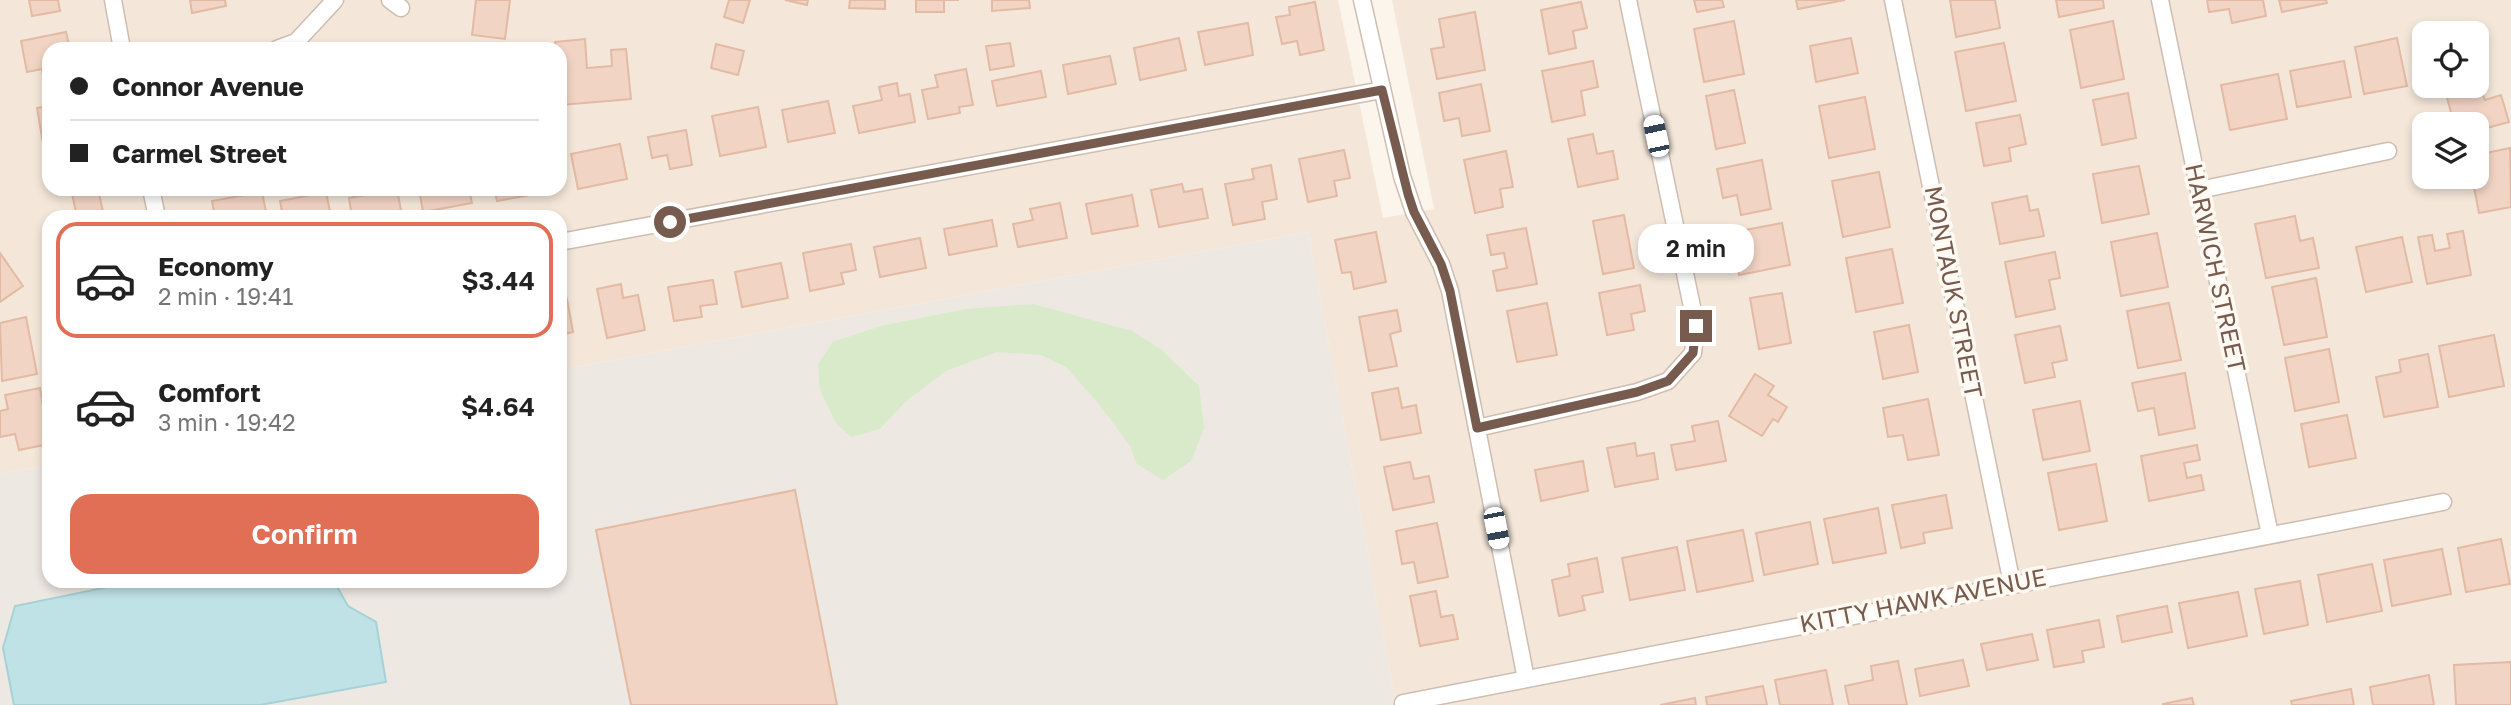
<!DOCTYPE html>
<html lang="en">
<head>
<meta charset="utf-8">
<style>
  :root { --surface:#fff; --page:#f2f2f2; --text:#222; --muted:#767676; --line:#e0e0e0; --accent:#e16f56 }
  body { margin:0; font-family:"Golos Text",sans-serif; background:var(--page); color:var(--text); height:100vh; display:flex; flex-direction:column; font-size:26px; white-space:nowrap }
  * { box-sizing:border-box; margin:0 }
  p { font-size:23px; color:var(--muted) }
  .icon { flex:none; width:38px; height:38px; fill:none; stroke:currentColor; stroke-width:2; stroke-linecap:round; stroke-linejoin:round }
  .map { position:relative; flex:1; overflow:hidden }
  .panel { position:absolute; left:42px; top:210px; width:525px; height:378px; display:flex; flex-direction:column; background:var(--surface); border-radius:21px; box-shadow:0 4px 10px #0003 }
  .panel>* { flex:none }
  .guide { position:absolute; left:42px; top:42px; width:525px; height:154px; border-radius:21px; box-shadow:0 4px 10px #0003; display:grid; align-content:center; height:154px; padding:0 28px; background:var(--surface) }
  .buttons { position:absolute; left:2412px; top:21px; display:grid; gap:14px }
  .buttons a { display:grid; place-items:center; width:77px; height:77px; border-radius:14px; background:var(--surface); box-shadow:0 4px 10px #0003; font-size:35px }
  .end { position:absolute; width:32px; height:32px; margin:-16px; border:9px solid #775b4e; background:#fff; box-shadow:0 0 0 4px #fff }
  .from { border-radius:50% }
  .bubble { position:absolute; height:49px; border-radius:21px; background:var(--surface); box-shadow:0 4px 10px #0003; font-size:23px; font-weight:600; line-height:49px; text-align:center }
  .car { position:absolute; width:21px; height:42px; margin:-21px -10px; border-radius:9px; box-shadow:0 0 5px 2px #0007; background:linear-gradient(#fff 24%,#345 0 40%,#fff 0 76%,#345 0 86%,#fff 0) }
  .guide b { display:flex; align-items:center; gap:24px; height:66px; font-size:26px }
  .guide b+b { border-top:2px solid var(--line) }
  .guide i { width:18px; height:18px; background:var(--text) }
  ul { padding:12px 0 0; list-style:none }
  li { display:flex; align-items:center; gap:21px; height:116px; margin:0 14px 10px; padding:0 14px; border:4px solid transparent; border-radius:21px }
  li div { flex:1 }
  li b { display:block; font-size:26px }
  li em { font-style:normal; font-weight:600 }
  li.current { border-color:var(--accent) }
  li>.icon { width:63px; height:63px; stroke-width:1.5 }
  .primary-button { display:flex; gap:14px; margin-top:auto; padding:14px 28px }
  .primary-button a { flex:1; height:80px; border-radius:21px; background:var(--accent); color:#fff; font-size:28px; font-weight:600; line-height:80px; text-align:center }
  .map>svg:first-child { display:block }
  .residential { fill:#f4e7da; fill-rule:evenodd }
  .industrial { fill:#eee8e3 }
  .green { fill:#d8eac9 }
  .water { fill:#bfe2e6; stroke:#a6d2d7; stroke-width:2 }
  .building { fill:#f1d4c4; stroke:#e3baa4; stroke-width:2 }
  .lines { fill:none; stroke-linecap:round; stroke-linejoin:round }
  .minor-casing { stroke:#cebdb0; stroke-width:19 }
  .minor { stroke:#fff; stroke-width:16 }
  .route { stroke:#775b4e; stroke-width:9 }
  .labels { text-anchor:middle; stroke-width:7; stroke-linejoin:round; paint-order:stroke }
  .street-label { font-size:24px; fill:#775b4e; stroke:#fef9f2 }
</style>
</head>
<body>
<div class="map">
<svg width="2511" height="705" viewBox="0 0 2511 705">
  <rect width="100%" height="100%" fill="#fcf5eb"/>
  <path class="residential" d="M0 0H1338L1383 218 1434 209 1392 0H2511V705H1396L1308 232 560 370V217H49V465L0 474ZM2424 33H2476V86H2424ZM49 49H560V189H49ZM2424 124H2476V177H2424Z"/>
  <polygon class="industrial" points="1308,232 1396,705 0,705 0,474 49,465 49,581 560,581 560,370"/>
  <polygon class="green" points="1033,304 1132,331 1162,350 1199,386 1204,428 1191,461 1163,480 1137,464 1130,446 1099,404 1066,367 1041,355 997,352 946,371 905,402 880,429 851,437 836,423 820,390 818,364 833,342 881,326 966,309"/>
  <polygon class="water" points="137,581 334,581 348,606 376,622 386,682 260,705 14,705 3,648 15,606"/>
  <g class="building">
    <polygon points="29,0 58,0 60,11 32,16"/>
    <polygon points="190,0 225,0 226,6 192,13"/>
    <polygon points="476,0 510,0 505,39 472,35"/>
    <polygon points="729,0 750,0 743,23 724,17"/>
    <polygon points="785,0 808,0 807,5"/>
    <polygon points="850,0 885,0 885,9 849,8"/>
    <polygon points="916,0 959,0 944,0 944,12 916,12"/>
    <polygon points="992,0 1029,0 1030,8 992,11"/>
    <polygon points="1694,0 1722,0 1724,7 1697,12"/>
    <polygon points="1796,0 1845,0 1798,9"/>
    <polygon points="1950,0 1995,0 2000,28 1956,37"/>
    <polygon points="2056,0 2103,0 2104,8 2059,17"/>
    <polygon points="2207,0 2263,0 2266,16 2232,23 2229,9 2209,12"/>
    <polygon points="2279,0 2326,0 2327,3 2282,12"/>
    <polygon points="1315,2 1324,50 1300,55 1297,41 1282,44 1276,17 1290,15 1289,7"/>
    <polygon points="1581,2 1587,28 1573,31 1576,48 1549,54 1541,10"/>
    <polygon points="1475,12 1485,70 1437,79 1431,49 1444,47 1439,19"/>
    <polygon points="1734,21 1744,74 1704,82 1694,29"/>
    <polygon points="2113,21 2124,79 2081,88 2070,30"/>
    <polygon points="1248,23 1253,55 1205,65 1198,32"/>
    <polygon points="66,32 70,49 49,49 49,85 45,86 42,69 27,72 21,41"/>
    <polygon points="1179,38 1186,70 1140,80 1134,48"/>
    <polygon points="1851,38 1858,73 1816,82 1810,46"/>
    <polygon points="2397,38 2407,86 2364,94 2355,47"/>
    <polygon points="585,39 587,68 612,66 611,50 626,49 631,99 561,105 560,49 556,49 555,42"/>
    <polygon points="1010,43 1014,66 990,70 986,46"/>
    <polygon points="2004,43 2016,101 1966,111 1955,52"/>
    <polygon points="716,44 744,51 738,75 711,68"/>
    <polygon points="1110,56 1116,84 1068,94 1063,65"/>
    <polygon points="1593,61 1598,87 1581,91 1585,115 1552,122 1542,71"/>
    <polygon points="2344,61 2351,97 2297,107 2290,71"/>
    <polygon points="966,69 973,105 959,107 960,113 928,119 922,90 938,87 935,75"/>
    <polygon points="1041,71 1046,97 997,106 992,81"/>
    <polygon points="2278,74 2287,119 2230,130 2221,85"/>
    <polygon points="2476,75 2485,100 2501,95 2509,122 2476,131 2476,124 2454,124 2444,86 2476,86"/>
    <polygon points="897,83 899,96 910,94 915,122 859,133 853,106 882,100 879,87"/>
    <polygon points="1481,84 1490,131 1462,136 1459,118 1444,121 1439,93"/>
    <polygon points="1734,90 1745,143 1716,149 1706,96"/>
    <polygon points="2128,93 2136,138 2102,145 2093,100"/>
    <polygon points="1865,97 1875,149 1829,158 1819,106"/>
    <polygon points="828,101 835,133 788,142 782,110"/>
    <polygon points="49,106 49,154 45,155 37,108"/>
    <polygon points="758,107 766,147 720,156 712,116"/>
    <polygon points="2020,115 2026,144 2009,148 2011,161 1984,166 1976,123"/>
    <polygon points="686,130 692,165 670,169 667,155 652,158 648,137"/>
    <polygon points="1593,134 1597,154 1613,151 1618,179 1578,187 1568,139"/>
    <polygon points="620,144 627,179 578,189 571,154"/>
    <polygon points="2510,148 2511,207 2479,213 2472,177 2476,177 2476,155"/>
    <polygon points="1344,150 1350,178 1334,181 1337,196 1308,202 1299,159"/>
    <polygon points="1506,151 1513,187 1500,189 1503,207 1475,213 1464,160"/>
    <polygon points="1762,160 1771,209 1741,215 1737,195 1723,198 1717,169"/>
    <polygon points="1271,165 1277,199 1262,202 1265,219 1233,225 1225,184 1254,179 1252,169"/>
    <polygon points="2139,166 2149,214 2102,223 2093,174"/>
    <polygon points="1879,172 1890,227 1843,237 1832,181"/>
    <polygon points="1182,184 1184,192 1202,189 1208,218 1159,227 1151,190"/>
    <polygon points="71,189 98,189 104,216 77,217"/>
    <polygon points="397,189 402,216 352,217 349,198"/>
    <polygon points="419,189 469,189 472,203 423,212"/>
    <polygon points="494,189 557,189 557,190 497,201"/>
    <polygon points="262,192 267,217 215,217 212,201"/>
    <polygon points="326,192 331,217 283,217 280,201"/>
    <polygon points="1132,195 1138,226 1092,234 1086,204"/>
    <polygon points="2027,196 2030,211 2038,209 2044,236 2000,244 1992,203"/>
    <polygon points="1060,203 1067,238 1018,247 1013,224 1033,220 1030,209"/>
    <polygon points="1624,215 1634,268 1603,274 1593,221"/>
    <polygon points="2295,216 2300,241 2313,238 2319,268 2266,278 2255,224"/>
    <polygon points="992,220 997,246 949,255 944,229"/>
    <polygon points="1782,223 1790,265 1739,275 1733,247 1748,244 1745,230"/>
    <polygon points="1526,228 1537,284 1497,291 1493,271 1507,268 1504,253 1491,255 1487,235"/>
    <polygon points="2463,231 2471,275 2427,284 2418,237 2432,235 2435,251 2450,248 2447,234"/>
    <polygon points="1376,232 1386,282 1354,289 1351,272 1342,273 1335,240"/>
    <polygon points="2157,233 2168,287 2121,296 2111,242"/>
    <polygon points="2402,237 2412,282 2366,292 2356,247"/>
    <polygon points="920,238 926,268 880,277 874,247"/>
    <polygon points="851,244 856,270 841,273 844,284 810,291 803,253"/>
    <polygon points="1892,249 1903,303 1856,312 1846,258"/>
    <polygon points="2055,252 2060,278 2049,280 2055,309 2016,317 2005,262"/>
    <polygon points="0,253 23,286 0,302"/>
    <polygon points="781,263 788,298 742,307 735,272"/>
    <polygon points="2316,278 2327,337 2284,345 2272,287"/>
    <polygon points="713,280 717,304 700,306 702,317 674,321 668,287"/>
    <polygon points="621,284 623,298 638,295 645,330 607,338 597,289"/>
    <polygon points="1640,285 1645,311 1631,314 1634,330 1607,335 1599,293"/>
    <polygon points="1782,293 1791,343 1759,349 1750,298"/>
    <polygon points="567,299 573,332 560,335 560,301"/>
    <polygon points="1547,303 1557,355 1517,362 1507,311"/>
    <polygon points="2169,303 2181,360 2138,368 2127,311"/>
    <polygon points="1397,310 1401,331 1390,334 1397,366 1369,371 1359,317"/>
    <polygon points="26,317 37,374 2,381 0,323"/>
    <polygon points="1909,325 1918,372 1883,379 1874,332"/>
    <polygon points="2060,326 2067,360 2052,363 2055,377 2025,383 2015,335"/>
    <polygon points="2494,335 2504,386 2449,397 2439,346"/>
    <polygon points="2329,349 2339,402 2295,411 2285,358"/>
    <polygon points="2428,354 2438,407 2384,417 2376,377 2401,372 2399,360"/>
    <polygon points="2185,373 2195,428 2159,435 2154,408 2138,411 2132,383"/>
    <polygon points="1755,374 1774,386 1768,395 1787,407 1778,422 1773,419 1762,436 1729,416"/>
    <polygon points="40,388 49,444 19,450 15,434 0,437 0,411 8,409 5,395"/>
    <polygon points="1398,388 1402,408 1416,405 1421,433 1381,440 1372,393"/>
    <polygon points="1928,399 1939,455 1908,460 1903,435 1888,437 1883,408"/>
    <polygon points="2080,401 2090,451 2043,460 2033,410"/>
    <polygon points="2347,415 2356,458 2309,467 2301,424"/>
    <polygon points="1718,421 1726,461 1676,470 1671,445 1695,441 1692,426"/>
    <polygon points="1635,443 1637,456 1654,453 1658,479 1615,487 1607,448"/>
    <polygon points="2197,445 2200,460 2184,463 2187,478 2201,475 2204,490 2149,501 2141,456"/>
    <polygon points="1583,461 1588,491 1541,501 1535,470"/>
    <polygon points="1410,462 1414,479 1429,476 1434,502 1393,510 1384,467"/>
    <polygon points="2096,464 2107,521 2059,530 2048,473"/>
    <polygon points="795,490 837,705 631,705 596,530"/>
    <polygon points="1946,495 1952,528 1923,533 1925,543 1901,548 1892,505"/>
    <polygon points="1878,508 1886,553 1833,563 1824,519"/>
    <polygon points="1810,522 1818,564 1764,575 1756,533"/>
    <polygon points="1437,523 1448,577 1418,583 1414,562 1402,564 1396,531"/>
    <polygon points="1743,530 1753,581 1697,592 1687,541"/>
    <polygon points="2501,539 2510,584 2466,592 2458,548"/>
    <polygon points="1677,547 1685,590 1630,600 1622,558"/>
    <polygon points="2442,549 2451,594 2392,606 2384,560"/>
    <polygon points="1597,558 1603,592 1582,596 1585,610 1559,616 1552,580 1570,576 1568,564"/>
    <polygon points="2372,564 2382,611 2327,622 2318,575"/>
    <polygon points="2300,581 2308,625 2264,634 2255,589"/>
    <polygon points="1436,591 1441,617 1453,615 1458,639 1420,646 1410,596"/>
    <polygon points="2238,592 2247,636 2188,648 2179,603"/>
    <polygon points="2167,606 2172,632 2122,642 2117,616"/>
    <polygon points="2099,620 2104,647 2082,651 2084,662 2054,667 2047,630"/>
    <polygon points="2032,634 2038,660 1987,670 1981,644"/>
    <polygon points="1963,660 1969,686 1920,696 1915,669"/>
    <polygon points="1898,661 1907,705 1849,705 1845,686 1873,680 1871,666"/>
    <polygon points="2511,662 2511,705 2456,705 2454,665"/>
    <polygon points="1826,670 1833,705 1780,705 1775,680"/>
    <polygon points="2429,675 2434,705 2373,705 2370,687"/>
    <polygon points="1763,686 1767,705 1707,705 1706,697"/>
    <polygon points="2351,689 2354,705 2292,705 2291,701"/>
    <polygon points="1695,698 1696,705 1660,705"/>
    <polygon points="2192,698 2194,705 2163,705 2163,704"/>
  </g>
  <g class="lines">
    <g class="minor-casing">
      <g id="minor">
        <polyline points="113,0 122,49"/>
        <polyline points="390,0 401,8"/>
        <polyline points="1362,0 1402,176 1414,212 1441,264 1450,291 1526,679"/>
        <polyline points="1893,0 2012,584"/>
        <polyline points="2160,0 2270,535"/>
        <polyline points="277,49 296,42 335,0"/>
        <polyline points="151,189 157,217"/>
        <polyline points="2199,190 2388,151"/>
        <polyline points="560,242 1382,90"/>
        <polyline points="1477,428 1637,392 1668,381 1693,353 1696,326 1628,0"/>
        <polyline points="1403,703 2443,502"/>
      </g>
    </g>
    <use href="#minor" class="minor"/>
  </g>
  <g class="lines">
    <polyline class="route" points="670,222 1382,90 1408,194 1414,212 1441,264 1450,291 1477,428 1637,392 1668,381 1693,353 1696,326"/>
  </g>
  <g class="labels">
    <g class="street-label">
      <text transform="translate(2215 268) rotate(78)" y="8">HARWICH STREET</text>
      <text transform="translate(1953 292) rotate(79)" y="8">MONTAUK STREET</text>
      <text transform="translate(1923 601) rotate(-11)" y="8">KITTY HAWK AVENUE</text>
    </g>
  </g>
</svg>
<div class="buttons">
<a><svg class="icon" aria-label="locate" viewBox="0 0 24 24"><circle cx="12" cy="12" r="6"/><path d="M12 2v4M12 18v4M2 12h4M18 12h4"/></svg></a>
<a><svg class="icon" aria-label="layers" viewBox="0 0 24 24"><path d="M12 4l9 5-9 5-9-5zM3 14l9 5 9-5"/></svg></a>
</div>
<i class="end from" style="left:670px;top:222px"></i>
<i class="end" style="left:1696px;top:326px"></i>
<div class="bubble" style="left:1638px;top:224px;width:116px">2 min</div>
<i class="car" style="left:1656px;top:136px;rotate:348deg"></i>
<i class="car" style="left:1496px;top:528px;rotate:169deg"></i>
<div class="guide">
<b><i class="from"></i>Connor Avenue</b>
<b><i></i>Carmel Street</b>
</div>
<section class="panel">
<ul>
<li class="current"><svg class="icon" aria-label="car" viewBox="0 0 24 24"><path d="M5 17H2v-5l4-1 3-4h7l3 4 3 1v5h-3M9 17h6M6 11h13"/><circle cx="7" cy="17" r="2"/><circle cx="17" cy="17" r="2"/></svg><div><b>Economy</b><p>2 min · 19:41</p></div><em>$3.44</em></li>
<li><svg class="icon" aria-label="car" viewBox="0 0 24 24"><path d="M5 17H2v-5l4-1 3-4h7l3 4 3 1v5h-3M9 17h6M6 11h13"/><circle cx="7" cy="17" r="2"/><circle cx="17" cy="17" r="2"/></svg><div><b>Comfort</b><p>3 min · 19:42</p></div><em>$4.64</em></li>
</ul>
<div class="primary-button"><a>Confirm</a></div>
</section>
</div>
</body>
</html>
